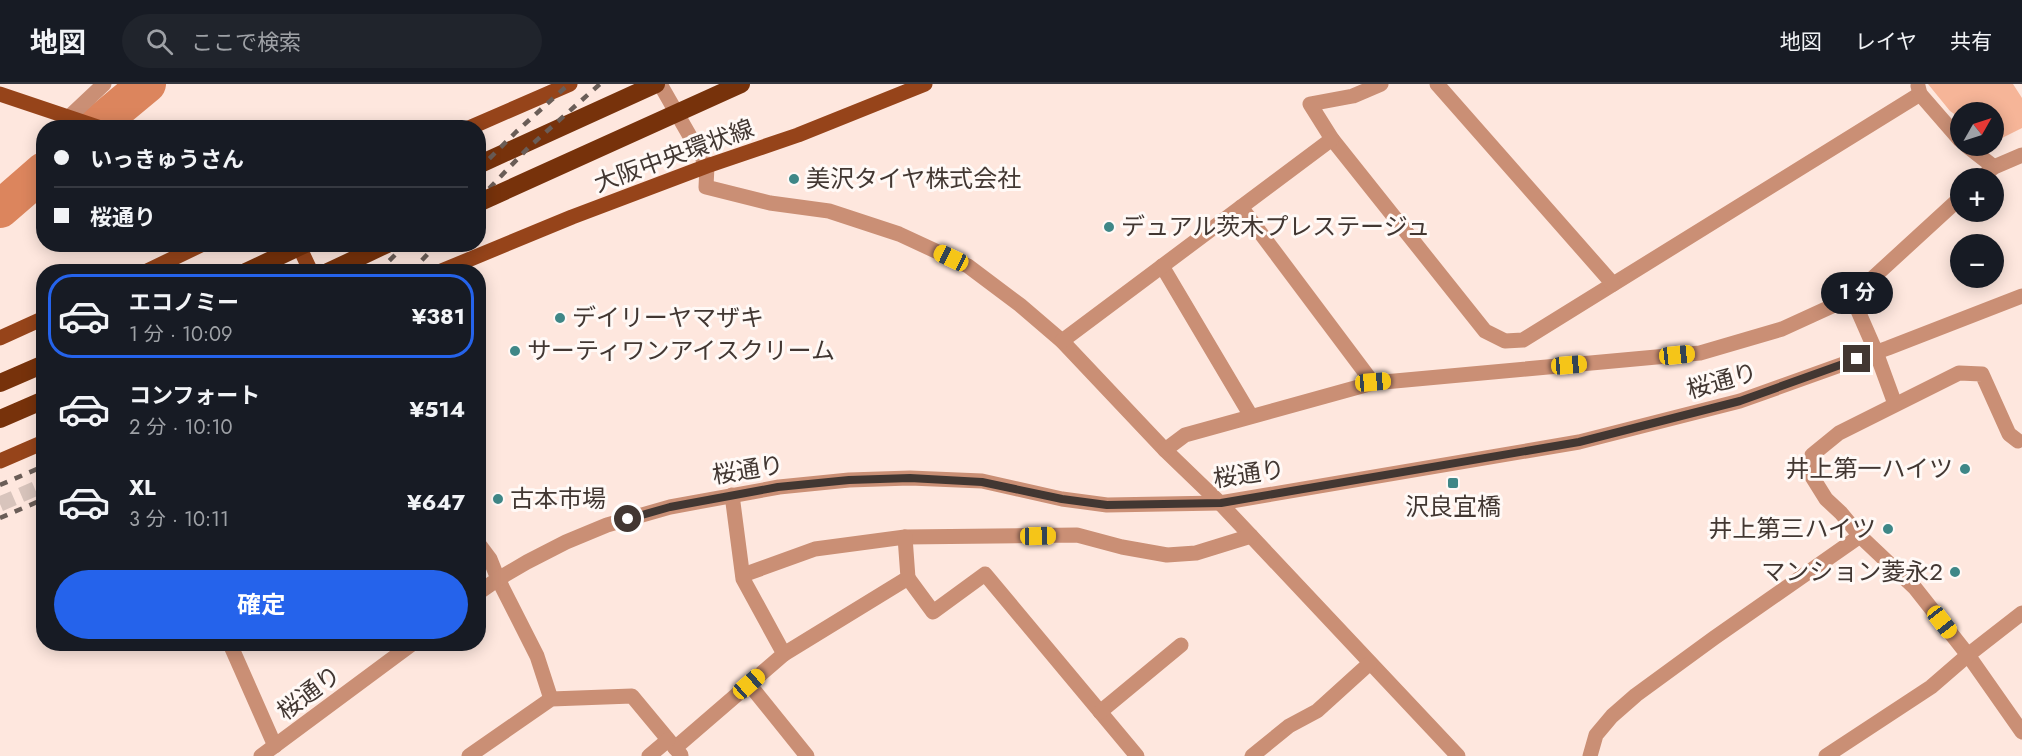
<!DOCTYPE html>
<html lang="ja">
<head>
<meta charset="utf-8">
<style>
  :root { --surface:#171b24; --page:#20242c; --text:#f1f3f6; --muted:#9ea1a6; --line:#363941; --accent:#2563eb }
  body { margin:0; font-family:Jost,"Noto Sans JP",sans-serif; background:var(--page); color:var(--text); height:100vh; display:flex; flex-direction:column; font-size:22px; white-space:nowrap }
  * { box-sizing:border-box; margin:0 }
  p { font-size:20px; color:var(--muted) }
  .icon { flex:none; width:33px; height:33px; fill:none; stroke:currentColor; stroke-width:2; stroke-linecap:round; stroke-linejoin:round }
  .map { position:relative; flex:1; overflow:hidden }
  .drawer { position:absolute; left:36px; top:180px; width:450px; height:387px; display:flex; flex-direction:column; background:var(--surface); border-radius:24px; box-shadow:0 3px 15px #0003 }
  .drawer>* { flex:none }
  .banner { position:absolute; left:36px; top:36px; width:450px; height:132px; border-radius:24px; box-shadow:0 3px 15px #0003; display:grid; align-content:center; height:132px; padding:0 18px; background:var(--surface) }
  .needle { width:39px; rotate:51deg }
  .fabs { position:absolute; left:1950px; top:18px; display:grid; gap:12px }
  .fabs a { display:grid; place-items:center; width:54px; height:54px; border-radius:50%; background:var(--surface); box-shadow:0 3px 15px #0003; font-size:30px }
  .end { position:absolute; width:27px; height:27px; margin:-14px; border:8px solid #423732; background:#fff; box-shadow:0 0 0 3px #fff }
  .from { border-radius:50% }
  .bubble { position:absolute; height:42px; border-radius:21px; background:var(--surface); box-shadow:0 3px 15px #0003; font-size:20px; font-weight:700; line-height:42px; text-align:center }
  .car { position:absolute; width:18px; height:36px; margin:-18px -9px; border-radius:8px; box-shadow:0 0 4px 2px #0007; background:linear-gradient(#f5c518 24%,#345 0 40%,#f5c518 0 76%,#345 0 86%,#f5c518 0) }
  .banner b { display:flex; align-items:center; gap:21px; height:57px; font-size:22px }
  .banner b+b { border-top:2px solid var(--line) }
  .banner i { width:15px; height:15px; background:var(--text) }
  ul { padding:10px 0 0; list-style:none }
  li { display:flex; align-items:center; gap:18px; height:84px; margin:0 12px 9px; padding:0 6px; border:3px solid transparent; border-radius:24px }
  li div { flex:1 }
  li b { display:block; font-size:22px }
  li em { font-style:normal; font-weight:700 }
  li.selected { border-color:var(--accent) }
  li>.icon { width:54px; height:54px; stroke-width:1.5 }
  .action { display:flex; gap:12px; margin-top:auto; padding:12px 18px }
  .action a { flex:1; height:69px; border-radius:36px; background:var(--accent); color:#fff; font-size:24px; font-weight:700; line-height:69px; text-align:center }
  header { display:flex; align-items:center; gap:36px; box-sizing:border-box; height:84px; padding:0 30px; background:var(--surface); border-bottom:2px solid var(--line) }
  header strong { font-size:28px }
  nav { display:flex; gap:33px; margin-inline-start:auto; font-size:21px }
  .search { width:420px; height:54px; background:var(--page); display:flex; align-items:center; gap:15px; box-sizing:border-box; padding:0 21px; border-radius:33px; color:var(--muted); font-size:22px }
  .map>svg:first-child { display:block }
  .green { fill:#f6b598 }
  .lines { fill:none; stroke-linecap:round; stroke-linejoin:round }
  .river { stroke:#dc855d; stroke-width:38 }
  .major-tunnel { stroke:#d8c4bc; stroke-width:15; stroke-dasharray:15 8; stroke-linecap:butt }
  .minor { stroke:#ca8f75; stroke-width:15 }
  .major { stroke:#96441a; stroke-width:15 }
  .highway { stroke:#77320b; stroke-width:18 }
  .rail { stroke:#6a5d57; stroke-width:4.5; stroke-dasharray:8 8; stroke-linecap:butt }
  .highway-bridge { stroke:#77320b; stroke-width:18 }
  .route { stroke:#423732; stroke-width:8 }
  .poi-dot { fill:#3f8787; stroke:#fff9f6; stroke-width:2 }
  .labels { text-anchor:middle; stroke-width:6; stroke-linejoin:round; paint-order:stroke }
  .street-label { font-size:24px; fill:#423732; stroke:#fff9f6 }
  .poi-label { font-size:24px; fill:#423732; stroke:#fff9f6; text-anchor:start }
</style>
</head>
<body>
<header>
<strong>地図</strong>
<div class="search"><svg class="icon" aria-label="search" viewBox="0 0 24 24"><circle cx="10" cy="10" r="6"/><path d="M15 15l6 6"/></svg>ここで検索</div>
<nav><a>地図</a><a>レイヤ</a><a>共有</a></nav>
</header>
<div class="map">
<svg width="2022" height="672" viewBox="0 0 2022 672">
  <rect width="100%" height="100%" fill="#fee7de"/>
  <polygon class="green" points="1928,0 2013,0 2022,14 2022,44 1996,57 1994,55 1994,28 1960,28 1960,34 1950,27"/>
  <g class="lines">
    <g class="river">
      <polyline points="94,44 147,0"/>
      <polyline points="0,125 44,87"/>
    </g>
    <polyline class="major-tunnel" points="0,420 44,401"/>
    <g class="minor">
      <polyline points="660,0 707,82 706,103 770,119 829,127 899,150 968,182 1020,221 1062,257 1165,366 1220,419 1458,672"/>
      <polyline points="1381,0 1353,12 1310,20 1332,55 1485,247 1505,257 1523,256 1920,10"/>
      <polyline points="1437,0 1613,200"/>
      <polyline points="1918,2 1920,10 1960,56"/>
      <polyline points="69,33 104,0"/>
      <polyline points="1967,62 1994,83"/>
      <polyline points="1981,94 1994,83 2022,71"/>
      <polyline points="1241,123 1373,299"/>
      <polyline points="1162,182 1251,332"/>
      <polyline points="1852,213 1876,268 1895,320"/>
      <polyline points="1062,257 1332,55"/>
      <polyline points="2018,357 2009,350 1982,290 1959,289 1839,349 1812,371 1811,391 1826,415 1841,429 1860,452 1915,504 1968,571 2022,648"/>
      <polyline points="1165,366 1185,351 1373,299 1700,269 1782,245 1852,213 1960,114"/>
      <polyline points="478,459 490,475 498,495 537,572 551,615"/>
      <polyline points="743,491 815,465 905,453 1077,451 1122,463 1167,471 1196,469 1251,452"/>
      <polyline points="908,494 933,528 985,490 1137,672"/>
      <polyline points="478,509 498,495 527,478 566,458 607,441 670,423 779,403 849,396 910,394 982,397 1062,415 1107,421 1220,419 1579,358 1740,317 1888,264 2022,212"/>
      <polyline points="230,560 275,662"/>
      <polyline points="784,570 908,494 905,453"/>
      <polyline points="749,600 807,672"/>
      <polyline points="1100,628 1181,561"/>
      <polyline points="675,664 784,570 743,495 732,411"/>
      <polyline points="261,672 412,560"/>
      <polyline points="469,672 551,615 632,612 681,671"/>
      <polyline points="649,672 668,656"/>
      <polyline points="1252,672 1289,642 1317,627 1370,579"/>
      <polyline points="1590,672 1596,651 1612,632 1636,611 1714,554 1860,452"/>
      <polyline points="1826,672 1931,603 1968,571 2022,529"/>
    </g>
    <g class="major">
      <polyline points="0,10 101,44"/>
      <polyline points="469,44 570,0"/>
      <polyline points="298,160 311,188"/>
      <polyline points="145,188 203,160"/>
      <polyline points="439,188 572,133 707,82 798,51 925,0"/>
      <polyline points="0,254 44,234"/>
      <polyline points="0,377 44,358"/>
    </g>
    <g class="highway">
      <polyline points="478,81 656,0"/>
      <polyline points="328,188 387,160"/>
      <polyline points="0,299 44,280"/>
      <polyline points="0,335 44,316"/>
    </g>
    <g class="rail">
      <polyline points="478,86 516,48 569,0"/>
      <polyline points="478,116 529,63 600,0"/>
      <polyline points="378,188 406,160"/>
      <polyline points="411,188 437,160"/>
      <polyline points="0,401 44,382"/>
      <polyline points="0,434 44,415"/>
    </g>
    <g class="highway-bridge">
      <polyline points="478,119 741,0"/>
      <polyline points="246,188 305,160"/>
    </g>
  </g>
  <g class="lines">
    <polyline class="route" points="628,435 670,423 778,403 849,396 910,394 982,398 1062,415 1107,421 1221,419 1579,358 1740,317 1857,275"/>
  </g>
  <g class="poi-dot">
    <circle cx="794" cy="95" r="6"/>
    <circle cx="1109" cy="143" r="6"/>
    <circle cx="560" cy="234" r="6"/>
    <circle cx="515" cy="267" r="6"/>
    <circle cx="1965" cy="385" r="6"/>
    <rect x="1447" y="393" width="12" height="12" rx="3"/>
    <circle cx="498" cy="415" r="6"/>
    <circle cx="1888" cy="445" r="6"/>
    <circle cx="1955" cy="488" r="6"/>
  </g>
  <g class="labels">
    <g class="street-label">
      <text transform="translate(674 72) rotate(-20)" y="8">大阪中央環状線</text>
      <text transform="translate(1722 297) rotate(-16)" y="8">桜通り</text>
      <text transform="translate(748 386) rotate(-9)" y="8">桜通り</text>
      <text transform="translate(1249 390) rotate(-8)" y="8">桜通り</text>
      <text transform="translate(309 609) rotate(-37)" y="8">桜通り</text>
    </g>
    <g class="poi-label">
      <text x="806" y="103">美沢タイヤ株式会社</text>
      <text x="1121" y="151">デュアル茨木プレステージュ</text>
      <text x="572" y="242">デイリーヤマザキ</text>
      <text x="527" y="275">サーティワンアイスクリーム</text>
      <text x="1953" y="393" text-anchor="end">井上第一ハイツ</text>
      <text x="510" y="423">古本市場</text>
      <text x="1453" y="431" text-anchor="middle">沢良宜橋</text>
      <text x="1876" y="453" text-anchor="end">井上第三ハイツ</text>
      <text x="1943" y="496" text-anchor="end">マンション菱永2</text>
    </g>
  </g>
</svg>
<div class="fabs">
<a><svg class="needle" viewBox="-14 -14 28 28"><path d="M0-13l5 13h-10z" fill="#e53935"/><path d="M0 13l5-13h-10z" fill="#9ea1a6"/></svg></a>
<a>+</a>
<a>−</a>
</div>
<i class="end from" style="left:628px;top:435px"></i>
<i class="end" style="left:1857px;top:275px"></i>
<div class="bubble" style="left:1821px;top:188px;width:72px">1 分</div>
<i class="car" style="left:951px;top:174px;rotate:295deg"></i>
<i class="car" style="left:1677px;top:271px;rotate:84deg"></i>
<i class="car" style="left:1569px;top:281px;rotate:85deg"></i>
<i class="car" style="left:1373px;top:298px;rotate:85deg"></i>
<i class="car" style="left:1038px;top:452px;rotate:89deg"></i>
<i class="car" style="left:1942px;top:538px;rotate:142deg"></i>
<i class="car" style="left:749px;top:600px;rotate:49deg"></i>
<div class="banner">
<b><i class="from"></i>いっきゅうさん</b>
<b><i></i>桜通り</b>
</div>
<section class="drawer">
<ul>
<li class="selected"><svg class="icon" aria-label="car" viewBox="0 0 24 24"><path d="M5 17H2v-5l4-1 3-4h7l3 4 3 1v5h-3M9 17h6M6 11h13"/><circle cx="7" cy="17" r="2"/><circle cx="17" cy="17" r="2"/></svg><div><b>エコノミー</b><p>1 分 · 10:09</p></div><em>¥381</em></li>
<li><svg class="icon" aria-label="car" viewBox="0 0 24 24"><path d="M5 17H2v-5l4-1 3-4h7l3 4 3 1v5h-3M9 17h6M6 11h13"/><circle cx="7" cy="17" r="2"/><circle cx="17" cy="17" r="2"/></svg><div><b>コンフォート</b><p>2 分 · 10:10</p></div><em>¥514</em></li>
<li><svg class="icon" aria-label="car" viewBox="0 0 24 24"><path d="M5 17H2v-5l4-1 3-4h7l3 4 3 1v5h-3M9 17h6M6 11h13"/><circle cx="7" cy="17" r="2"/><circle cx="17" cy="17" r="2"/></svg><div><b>XL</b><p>3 分 · 10:11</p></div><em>¥647</em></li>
</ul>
<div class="action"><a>確定</a></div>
</section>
</div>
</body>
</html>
